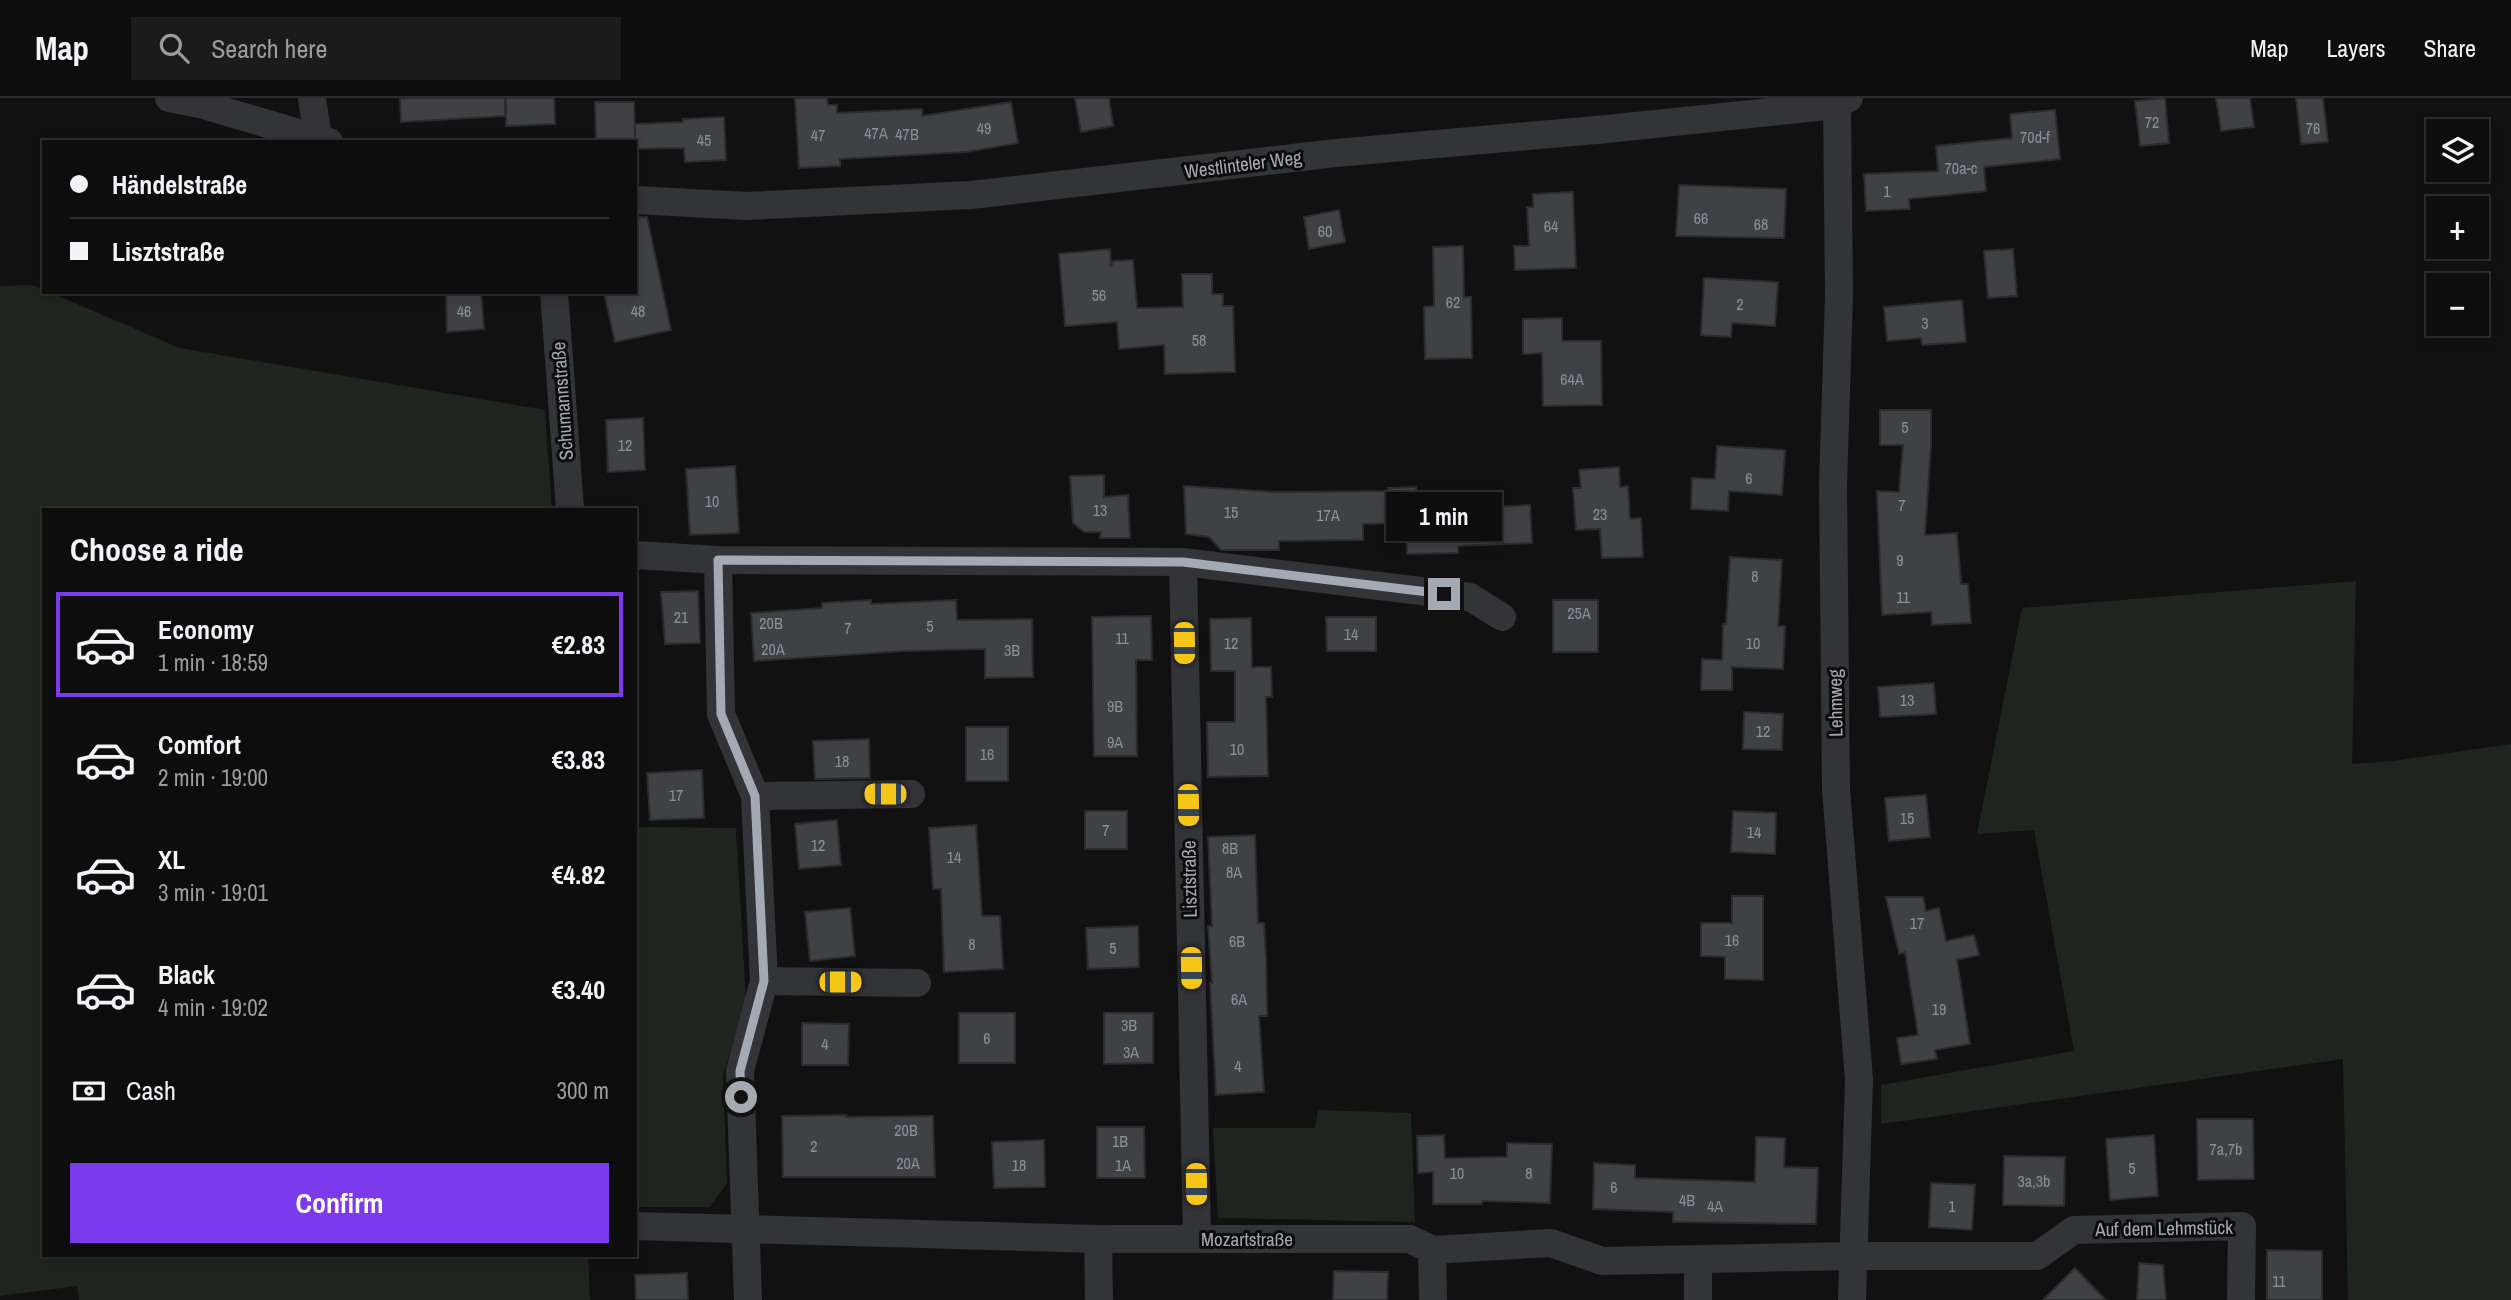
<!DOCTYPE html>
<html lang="en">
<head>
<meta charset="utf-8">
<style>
  :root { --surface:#0d0d0e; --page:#1b1b1c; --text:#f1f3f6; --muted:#9a9c9e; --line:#2d2d2e; --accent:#7c3aed }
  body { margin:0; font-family:"Archivo Narrow",sans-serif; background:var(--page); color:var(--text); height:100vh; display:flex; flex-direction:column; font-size:26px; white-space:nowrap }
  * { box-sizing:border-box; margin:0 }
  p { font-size:23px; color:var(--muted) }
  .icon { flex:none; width:38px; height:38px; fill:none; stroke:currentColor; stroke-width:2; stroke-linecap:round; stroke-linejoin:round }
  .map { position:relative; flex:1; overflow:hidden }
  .side { position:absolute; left:42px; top:410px; width:595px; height:749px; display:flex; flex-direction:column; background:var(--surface); border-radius:0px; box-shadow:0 4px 10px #0003,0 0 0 2px var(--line) }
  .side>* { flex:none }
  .guide { position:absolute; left:42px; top:42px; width:595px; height:154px; border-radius:0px; box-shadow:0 4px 10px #0003,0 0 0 2px var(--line); display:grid; align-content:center; height:154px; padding:0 28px; background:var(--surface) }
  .buttons { position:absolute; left:2426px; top:21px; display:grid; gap:14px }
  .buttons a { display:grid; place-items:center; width:63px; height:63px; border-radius:0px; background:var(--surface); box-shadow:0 4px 10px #0003,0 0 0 2px var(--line); font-size:35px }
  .end { position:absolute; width:32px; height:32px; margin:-16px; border:9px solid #a3aab2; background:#111; box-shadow:0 0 0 4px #111 }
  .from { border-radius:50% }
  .bubble { position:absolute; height:49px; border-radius:0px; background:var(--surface); box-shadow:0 4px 10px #0003,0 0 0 2px var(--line); font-size:23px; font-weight:800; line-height:49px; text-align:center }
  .car { position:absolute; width:21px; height:42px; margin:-21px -10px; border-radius:9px; box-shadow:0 0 5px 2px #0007; background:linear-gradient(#f5c518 24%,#345 0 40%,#f5c518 0 76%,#345 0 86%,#f5c518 0) }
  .guide b { display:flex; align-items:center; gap:24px; height:66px; font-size:26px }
  .guide b+b { border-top:2px solid var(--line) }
  .guide i { width:18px; height:18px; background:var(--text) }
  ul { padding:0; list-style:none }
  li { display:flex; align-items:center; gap:21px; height:105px; margin:0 14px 10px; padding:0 14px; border:4px solid transparent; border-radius:0px }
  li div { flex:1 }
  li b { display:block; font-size:26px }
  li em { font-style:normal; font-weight:800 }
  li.active { border-color:var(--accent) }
  li>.icon { width:63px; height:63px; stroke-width:1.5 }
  h2 { padding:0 28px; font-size:32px; line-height:84px }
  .pay { display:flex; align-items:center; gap:18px; height:77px; padding:0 28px; font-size:26px }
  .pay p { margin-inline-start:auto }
  .action { display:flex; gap:14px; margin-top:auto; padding:14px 28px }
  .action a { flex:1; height:80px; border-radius:0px; background:var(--accent); color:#fff; font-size:28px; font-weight:800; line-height:80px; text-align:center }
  header { display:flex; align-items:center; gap:42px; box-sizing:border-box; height:98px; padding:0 35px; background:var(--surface); border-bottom:2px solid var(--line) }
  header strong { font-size:33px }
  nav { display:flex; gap:38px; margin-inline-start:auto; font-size:24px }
  .search { width:490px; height:63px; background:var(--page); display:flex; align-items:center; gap:18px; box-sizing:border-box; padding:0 24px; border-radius:0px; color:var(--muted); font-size:26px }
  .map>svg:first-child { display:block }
  .green { fill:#1e251e }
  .building { fill:#404145; stroke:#2b2c2e; stroke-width:2 }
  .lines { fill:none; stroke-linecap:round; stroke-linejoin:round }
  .street { stroke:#323437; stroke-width:28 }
  .route { stroke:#a3aab2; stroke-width:9 }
  .labels { text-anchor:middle; stroke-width:6; stroke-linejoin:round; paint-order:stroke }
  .number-label { font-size:16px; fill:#8a9097 }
  .street-label { font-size:19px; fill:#a3aab2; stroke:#0c0c0d }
</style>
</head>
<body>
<header>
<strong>Map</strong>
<div class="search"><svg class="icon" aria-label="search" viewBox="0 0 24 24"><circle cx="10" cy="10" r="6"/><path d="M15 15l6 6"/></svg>Search here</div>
<nav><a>Map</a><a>Layers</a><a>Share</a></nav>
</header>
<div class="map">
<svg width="2511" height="1202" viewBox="0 0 2511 1202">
  <rect width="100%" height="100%" fill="#111112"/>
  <g class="green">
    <polygon points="32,187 44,192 44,194 49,194 180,250 545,312 552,411 44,411 44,1157 588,1157 590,1202 79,1202 77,1188 0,1198 0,188"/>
    <polygon points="2356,483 2352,666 2393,663 2511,646 2511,1202 2348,1202 2343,961 1881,1026 1881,987 2074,953 2034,732 1977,736 2022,510"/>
    <polygon points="635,729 736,730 746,903 723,977 727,1085 710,1109 635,1109"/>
    <polygon points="1318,1012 1411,1015 1415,1124 1218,1120 1213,1030 1315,1030"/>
  </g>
  <g class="building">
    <polygon points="400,0 505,0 505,18 401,24"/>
    <polygon points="506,0 554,0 555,26 506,28"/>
    <polygon points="795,0 827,0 828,7 837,7 837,15 922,11 922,18 1011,4 1018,45 966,54 840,61 840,68 799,70"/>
    <polygon points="1075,0 1109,0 1113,28 1081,34"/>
    <polygon points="2165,0 2169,45 2140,48 2135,3"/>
    <polygon points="2216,0 2250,0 2254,29 2221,33"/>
    <polygon points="2296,0 2323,0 2328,44 2301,46"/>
    <polygon points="595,4 634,4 635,44 596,44"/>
    <polygon points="2055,12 2060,61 1984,69 1986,93 1909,101 1910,111 1866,113 1864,76 1938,73 1936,48 2012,40 2010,16"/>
    <polygon points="724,19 726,62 685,64 684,50 635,51 635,26 683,24 683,21"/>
    <polygon points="1679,87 1786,91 1784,140 1676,138"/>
    <polygon points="1573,94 1576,170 1515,172 1514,148 1529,148 1527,109 1533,109 1533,96"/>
    <polygon points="1339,112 1345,144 1309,151 1304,119"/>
    <polygon points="635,119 647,119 671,232 615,244 604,194 635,194"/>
    <polygon points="1463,148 1464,199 1471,199 1472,260 1425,261 1424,209 1434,208 1433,149"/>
    <polygon points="1110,151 1111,169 1113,163 1133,162 1137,210 1183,209 1182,176 1212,176 1212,196 1223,196 1223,208 1233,208 1235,274 1165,276 1164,247 1119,251 1117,224 1065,228 1059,156"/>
    <polygon points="2013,151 2017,198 1988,200 1984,153"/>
    <polygon points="1704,180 1778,184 1775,228 1732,225 1731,239 1701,237"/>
    <polygon points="446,194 481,194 484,231 447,234"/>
    <polygon points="1962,202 1966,244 1922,247 1921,240 1887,243 1884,209"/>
    <polygon points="1562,220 1562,243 1601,243 1602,307 1543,308 1542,255 1523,256 1523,221"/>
    <polygon points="1880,312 1931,312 1931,347 1925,437 1957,435 1961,486 1968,486 1971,525 1932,527 1931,514 1882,517 1877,393 1899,394 1903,347 1880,347"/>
    <polygon points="643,320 645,372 608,374 606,322"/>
    <polygon points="1717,348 1785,352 1782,397 1729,393 1728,413 1691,411 1692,380 1715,381"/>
    <polygon points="735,368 739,435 690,437 686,371"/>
    <polygon points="1619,369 1620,389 1628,388 1630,421 1641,420 1643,459 1602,460 1600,431 1576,432 1573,390 1581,390 1579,372"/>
    <polygon points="1104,377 1104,399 1128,397 1130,440 1100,440 1101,434 1084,434 1073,425 1070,378"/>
    <polygon points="1184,388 1277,394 1388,393 1388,390 1416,389 1417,399 1458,398 1458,411 1530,407 1532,445 1458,448 1458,455 1407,456 1406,425 1363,426 1363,442 1279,443 1279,452 1221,452 1209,439 1186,436"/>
    <polygon points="1730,459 1782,462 1778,528 1785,528 1783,571 1732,569 1732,592 1701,592 1702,561 1722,562 1723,526 1726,526"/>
    <polygon points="698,493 700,545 665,546 661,494"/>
    <polygon points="871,502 871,506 956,502 957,522 1032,521 1033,579 985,580 985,551 905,553 754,563 751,515 822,510 822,505"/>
    <rect x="1553" y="502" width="45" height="52"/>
    <polygon points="1151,518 1152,562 1136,562 1137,658 1094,658 1092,519"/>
    <polygon points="1326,519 1376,519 1376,553 1327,553"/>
    <polygon points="1251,520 1252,569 1271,569 1272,599 1266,599 1268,678 1208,679 1207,624 1235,624 1235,573 1211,573 1210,521"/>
    <polygon points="1934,585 1936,616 1880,619 1878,589"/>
    <polygon points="1744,614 1783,616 1782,652 1743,651"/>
    <rect x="966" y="629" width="42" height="54"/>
    <polygon points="869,641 870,680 815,681 813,643"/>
    <polygon points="702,672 704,720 650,722 647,675"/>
    <polygon points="1926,697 1930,739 1889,743 1885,700"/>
    <rect x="1085" y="713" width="42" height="38"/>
    <polygon points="1733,713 1776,715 1775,756 1731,754"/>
    <polygon points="837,722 841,767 799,771 795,726"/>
    <polygon points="976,727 982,818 1000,818 1003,871 944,874 941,791 933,791 929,730"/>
    <polygon points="1255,737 1258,825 1264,825 1266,859 1267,918 1259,918 1264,994 1216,997 1210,885 1212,885 1208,828 1212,828 1208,739"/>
    <polygon points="1732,798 1763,798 1763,882 1725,881 1725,859 1701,858 1701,825 1732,825"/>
    <polygon points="1886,799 1923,799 1926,813 1939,810 1946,843 1974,837 1979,857 1957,862 1970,946 1935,952 1937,961 1901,966 1897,940 1918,937 1905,854 1899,856"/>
    <polygon points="850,810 855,858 810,863 805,814"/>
    <polygon points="1138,828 1139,869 1088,871 1086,830"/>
    <rect x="959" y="915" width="56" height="50"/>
    <polygon points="1104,915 1153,915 1153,965 1104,966"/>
    <polygon points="802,925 849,926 848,967 802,967"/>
    <polygon points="846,1017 846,1019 933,1018 935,1079 783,1079 782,1018"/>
    <polygon points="2197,1021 2253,1021 2254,1081 2198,1082"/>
    <polygon points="1097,1029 1144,1029 1145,1080 1097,1080"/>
    <polygon points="1444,1037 1445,1060 1507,1059 1507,1045 1552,1046 1550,1105 1482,1103 1482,1106 1433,1106 1433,1074 1418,1075 1417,1038"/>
    <polygon points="2154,1037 2158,1098 2110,1102 2106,1041"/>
    <polygon points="1756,1039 1785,1040 1784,1069 1818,1070 1816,1126 1673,1124 1673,1114 1593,1111 1594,1065 1635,1067 1635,1080 1755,1084"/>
    <polygon points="1044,1042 1045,1089 994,1090 992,1044"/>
    <polygon points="2004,1058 2065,1059 2064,1108 2003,1107"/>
    <polygon points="1931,1085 1975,1087 1972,1132 1929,1129"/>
    <polygon points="2267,1152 2322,1153 2322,1202 2267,1202"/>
    <polygon points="2139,1165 2163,1167 2166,1202 2137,1202"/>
    <polygon points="2075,1170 2106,1202 2043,1202"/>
    <polygon points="1334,1173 1388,1174 1387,1202 1333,1202"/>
    <polygon points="687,1175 688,1202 636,1202 635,1177"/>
  </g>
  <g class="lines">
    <g class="street">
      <polyline points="169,0 200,6 329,44"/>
      <polyline points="312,0 318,41"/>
      <polyline points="1837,7 1839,198 1833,386 1836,691 1859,982 1852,1202"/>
      <polyline points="635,102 747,108 971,97 1336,55 1607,31 1837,7 1849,0"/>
      <polyline points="554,194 570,411"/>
      <polyline points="635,457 718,462 1183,464 1470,499 1502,519"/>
      <polyline points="718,462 721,616 755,698 764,883 740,973 748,1202"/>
      <polyline points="1183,464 1197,1140"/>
      <polyline points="755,698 911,696"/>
      <polyline points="764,883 917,885"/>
      <polyline points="635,1128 1098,1141 1410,1141 1432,1152 1551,1145 1602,1163 1853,1158 2037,1158 2074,1132 2242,1128 2241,1202"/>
      <polyline points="1098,1141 1099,1202"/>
      <polyline points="1432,1152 1433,1202"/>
      <polyline points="1698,1202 1698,1162"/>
    </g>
  </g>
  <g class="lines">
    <polyline class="route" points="741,999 740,973 764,883 755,698 721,616 718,462 1183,464 1444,496"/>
  </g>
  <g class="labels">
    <g class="number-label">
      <text x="2152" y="30">72</text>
      <text x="984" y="36">49</text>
      <text x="2313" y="36">76</text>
      <text x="876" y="41">47A</text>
      <text x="907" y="42">47B</text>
      <text x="818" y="43">47</text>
      <text x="2035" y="45">70d-f</text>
      <text x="704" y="48">45</text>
      <text x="1961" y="76">70a-c</text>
      <text x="1887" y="99">1</text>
      <text x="1701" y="126">66</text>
      <text x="1761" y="132">68</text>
      <text x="1551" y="134">64</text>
      <text x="1325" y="139">60</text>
      <text x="1099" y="203">56</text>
      <text x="1453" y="210">62</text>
      <text x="1740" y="212">2</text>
      <text x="464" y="219">46</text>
      <text x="638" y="219">48</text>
      <text x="1925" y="231">3</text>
      <text x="1199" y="248">58</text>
      <text x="1572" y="287">64A</text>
      <text x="1905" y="335">5</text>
      <text x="625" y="353">12</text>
      <text x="1749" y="386">6</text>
      <text x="712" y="409">10</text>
      <text x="1902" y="413">7</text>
      <text x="1100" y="418">13</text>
      <text x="1231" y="420">15</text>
      <text x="1600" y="422">23</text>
      <text x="1328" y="423">17A</text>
      <text x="1900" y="468">9</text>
      <text x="1755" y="484">8</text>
      <text x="1903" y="505">11</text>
      <text x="1579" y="521">25A</text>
      <text x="681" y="525">21</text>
      <text x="771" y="531">20B</text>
      <text x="930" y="534">5</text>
      <text x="848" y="536">7</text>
      <text x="1351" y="542">14</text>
      <text x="1122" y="546">11</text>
      <text x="1231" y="551">12</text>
      <text x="1753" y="551">10</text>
      <text x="773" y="557">20A</text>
      <text x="1012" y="558">3B</text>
      <text x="1907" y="608">13</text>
      <text x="1115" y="614">9B</text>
      <text x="1763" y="639">12</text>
      <text x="1115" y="650">9A</text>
      <text x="1237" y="657">10</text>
      <text x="987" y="662">16</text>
      <text x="842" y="669">18</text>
      <text x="676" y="703">17</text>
      <text x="1907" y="726">15</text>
      <text x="1106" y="738">7</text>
      <text x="1754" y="740">14</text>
      <text x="818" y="753">12</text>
      <text x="1230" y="756">8B</text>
      <text x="954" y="765">14</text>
      <text x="1234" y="780">8A</text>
      <text x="1917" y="831">17</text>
      <text x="1732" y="848">16</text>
      <text x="1237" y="849">6B</text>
      <text x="972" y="852">8</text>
      <text x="1113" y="856">5</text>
      <text x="1239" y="907">6A</text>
      <text x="1939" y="917">19</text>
      <text x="1129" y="933">3B</text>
      <text x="987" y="946">6</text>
      <text x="825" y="952">4</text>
      <text x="1131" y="960">3A</text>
      <text x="1238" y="974">4</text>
      <text x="906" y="1038">20B</text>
      <text x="1120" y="1049">1B</text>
      <text x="814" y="1054">2</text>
      <text x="2226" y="1057">7a,7b</text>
      <text x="908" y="1071">20A</text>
      <text x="1019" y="1073">18</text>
      <text x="1123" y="1073">1A</text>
      <text x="2132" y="1076">5</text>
      <text x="1457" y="1081">10</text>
      <text x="1529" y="1081">8</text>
      <text x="2034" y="1089">3a,3b</text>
      <text x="1614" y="1095">6</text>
      <text x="1687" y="1108">4B</text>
      <text x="1715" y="1114">4A</text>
      <text x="1952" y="1114">1</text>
      <text x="2279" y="1189">11</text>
    </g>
    <g class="street-label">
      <text transform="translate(1243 66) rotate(-7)" y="7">Westlinteler Weg</text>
      <text transform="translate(562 303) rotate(-94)" y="7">Schumannstraße</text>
      <text transform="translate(1835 605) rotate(-91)" y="7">Lehmweg</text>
      <text transform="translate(1189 781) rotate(-91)" y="7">Lisztstraße</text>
      <text transform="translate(2164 1130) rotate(-1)" y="7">Auf dem Lehmstück</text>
      <text x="1247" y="1148">Mozartstraße</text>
    </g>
  </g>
</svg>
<div class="buttons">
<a><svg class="icon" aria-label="layers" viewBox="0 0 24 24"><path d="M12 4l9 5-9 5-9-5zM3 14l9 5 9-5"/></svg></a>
<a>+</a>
<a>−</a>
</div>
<i class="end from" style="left:741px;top:999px"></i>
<i class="end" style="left:1444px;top:496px"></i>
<div class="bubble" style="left:1386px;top:394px;width:116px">1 min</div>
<i class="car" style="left:1184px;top:545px;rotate:179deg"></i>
<i class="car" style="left:885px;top:696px;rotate:270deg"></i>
<i class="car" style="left:1188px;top:707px;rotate:179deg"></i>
<i class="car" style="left:1191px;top:870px;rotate:179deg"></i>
<i class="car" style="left:840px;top:884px;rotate:90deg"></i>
<i class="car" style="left:1196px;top:1086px;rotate:179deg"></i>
<div class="guide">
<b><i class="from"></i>Händelstraße</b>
<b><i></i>Lisztstraße</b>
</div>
<section class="side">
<h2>Choose a ride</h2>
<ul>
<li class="active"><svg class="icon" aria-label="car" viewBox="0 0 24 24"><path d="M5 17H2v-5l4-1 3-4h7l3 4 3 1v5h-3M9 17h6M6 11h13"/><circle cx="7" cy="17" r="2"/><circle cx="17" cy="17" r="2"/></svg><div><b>Economy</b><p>1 min · 18:59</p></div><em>€2.83</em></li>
<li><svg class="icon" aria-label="car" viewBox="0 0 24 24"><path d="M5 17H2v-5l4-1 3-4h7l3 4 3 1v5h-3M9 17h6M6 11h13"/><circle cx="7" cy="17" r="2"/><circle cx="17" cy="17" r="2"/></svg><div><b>Comfort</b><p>2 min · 19:00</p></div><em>€3.83</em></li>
<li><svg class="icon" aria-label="car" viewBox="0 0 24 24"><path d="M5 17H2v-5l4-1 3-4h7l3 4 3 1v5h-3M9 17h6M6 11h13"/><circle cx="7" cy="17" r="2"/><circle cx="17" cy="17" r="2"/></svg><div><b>XL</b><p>3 min · 19:01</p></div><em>€4.82</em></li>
<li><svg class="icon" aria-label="car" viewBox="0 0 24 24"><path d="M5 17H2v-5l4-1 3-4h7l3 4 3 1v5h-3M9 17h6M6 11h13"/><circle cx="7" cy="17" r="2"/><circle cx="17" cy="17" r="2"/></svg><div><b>Black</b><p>4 min · 19:02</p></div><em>€3.40</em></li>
</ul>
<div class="pay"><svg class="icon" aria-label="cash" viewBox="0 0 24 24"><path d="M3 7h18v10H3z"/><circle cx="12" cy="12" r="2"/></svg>Cash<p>300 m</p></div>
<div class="action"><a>Confirm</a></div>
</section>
</div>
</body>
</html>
